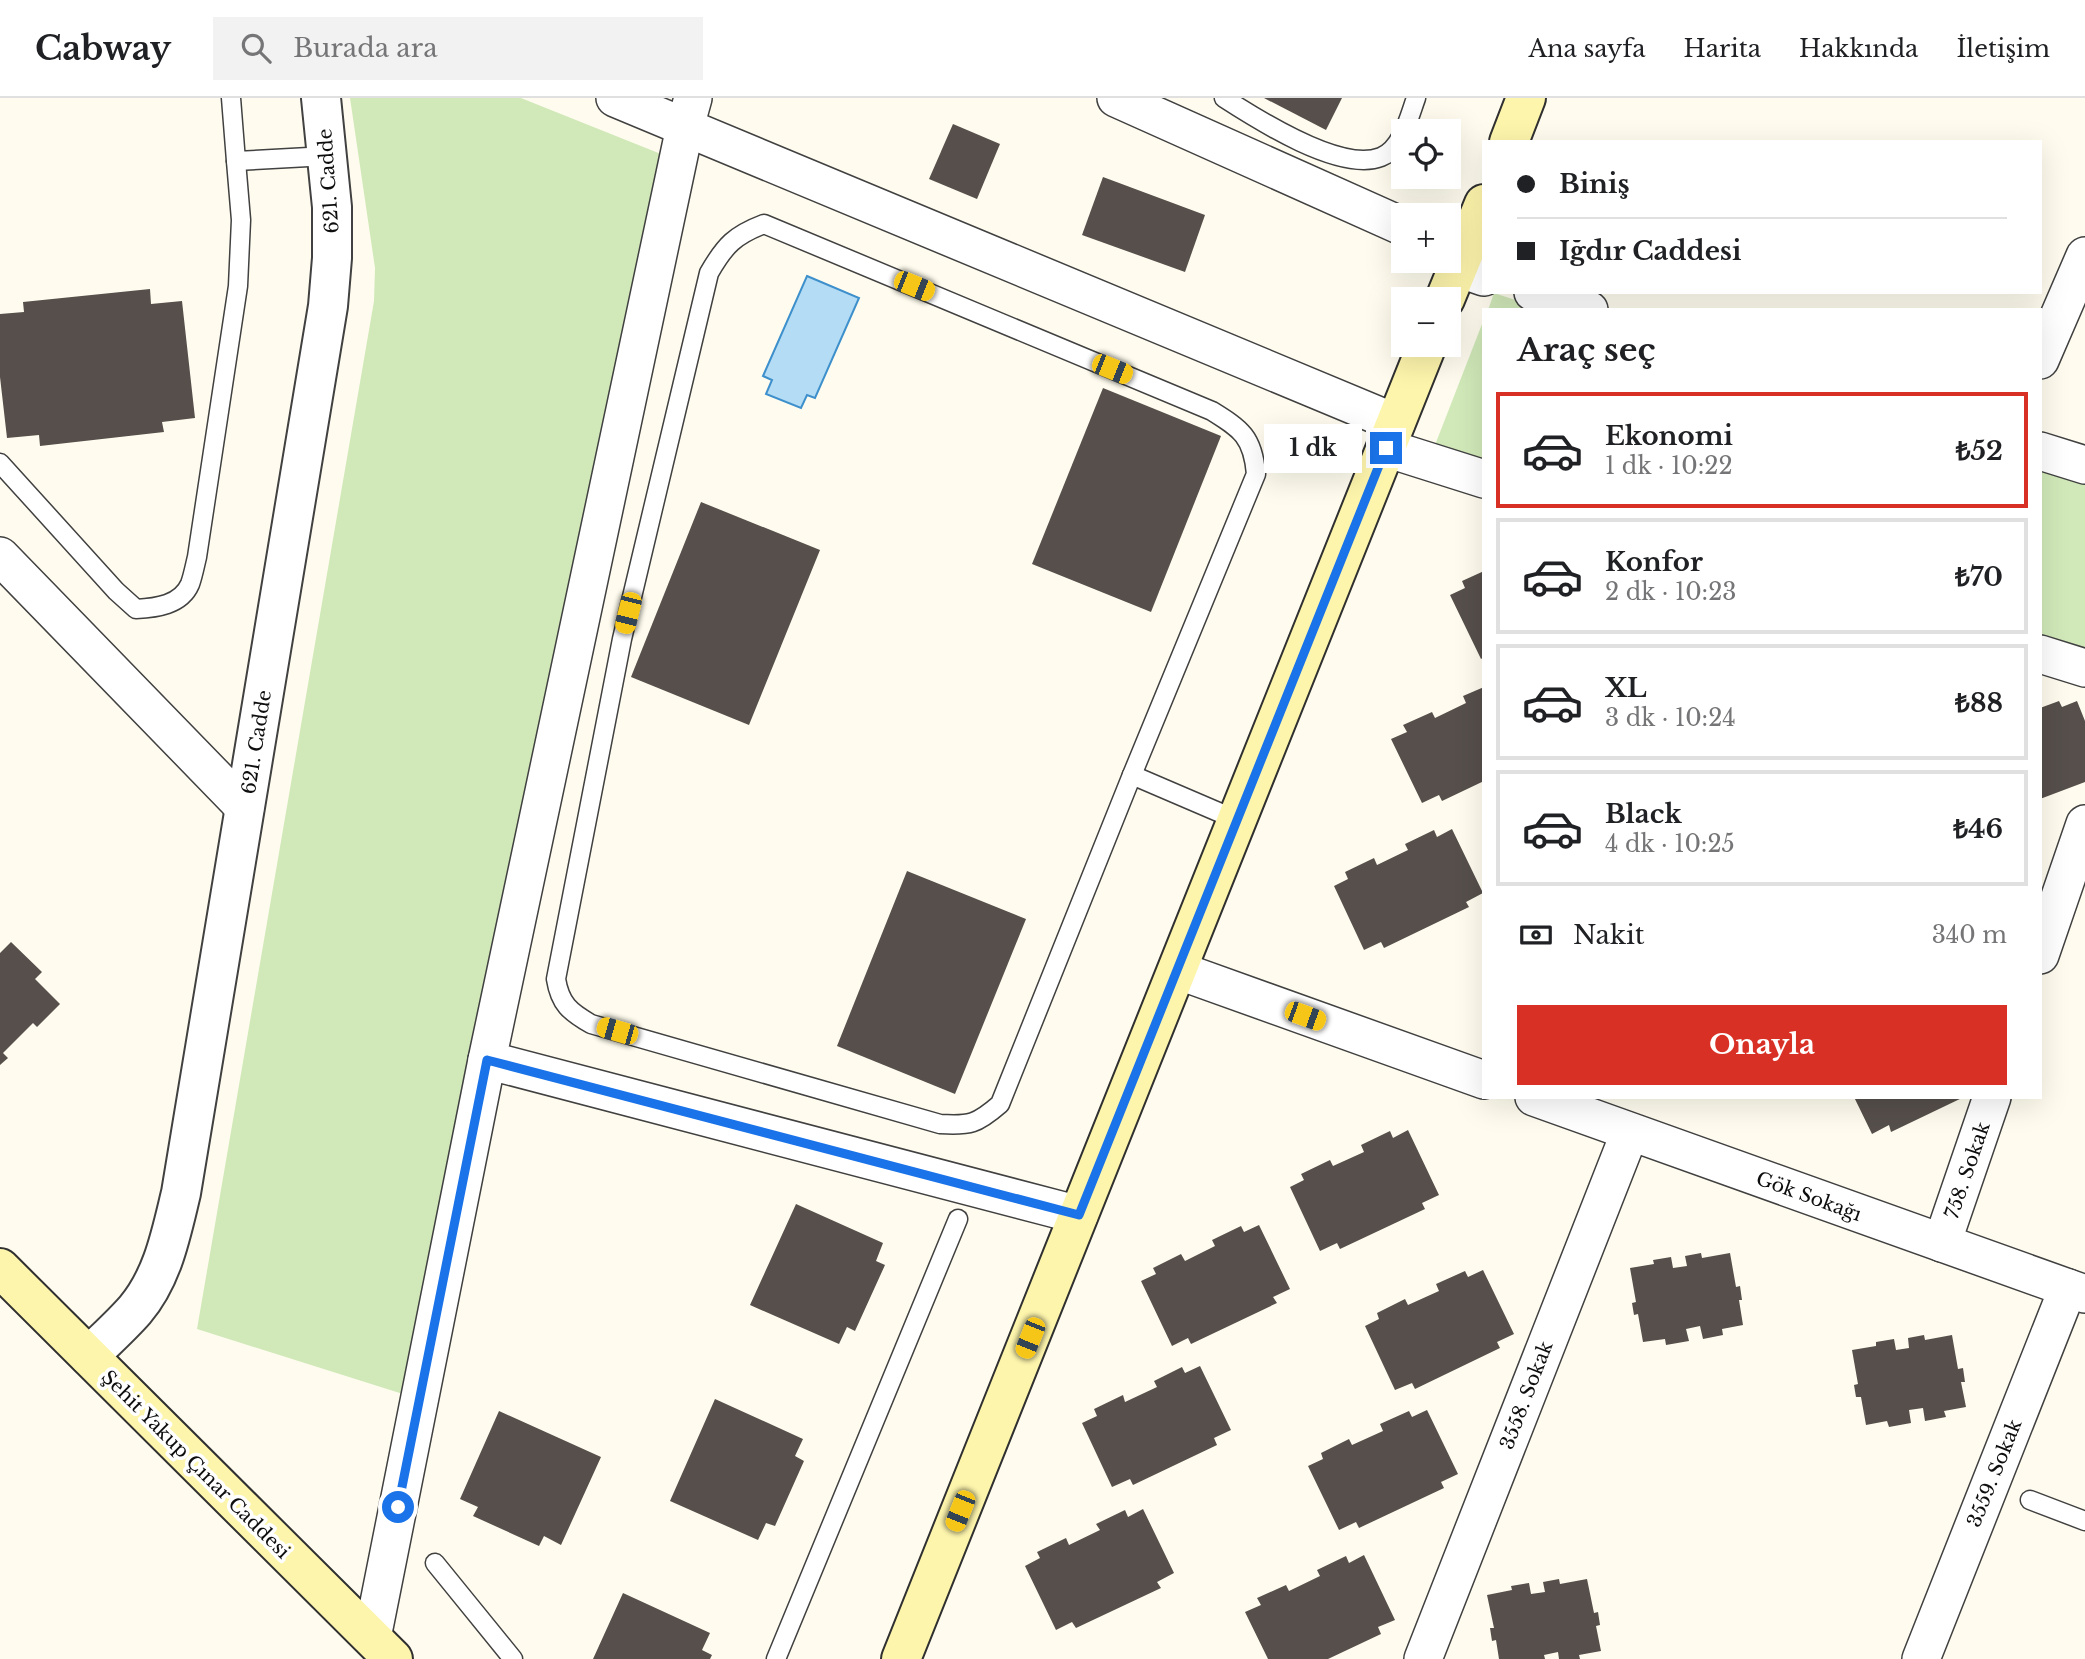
<!DOCTYPE html>
<html lang="tr">
<head>
<meta charset="utf-8">
<style>
  :root { --surface:#fff; --page:#f2f2f2; --text:#202124; --muted:#757577; --line:#e0e0e0; --accent:#d93025 }
  body { margin:0; font-family:"Libre Baskerville",serif; background:var(--page); color:var(--text); height:100vh; display:flex; flex-direction:column; font-size:26px; white-space:nowrap }
  * { box-sizing:border-box; margin:0 }
  p { font-size:23px; color:var(--muted) }
  .icon { flex:none; width:38px; height:38px; fill:none; stroke:currentColor; stroke-width:2; stroke-linecap:round; stroke-linejoin:round }
  .map { position:relative; flex:1; overflow:hidden }
  .details { position:absolute; left:1482px; top:210px; width:560px; height:791px; display:flex; flex-direction:column; background:var(--surface); border-radius:0px; box-shadow:0 7px 28px #0002 }
  .details>* { flex:none }
  .banner { position:absolute; left:1482px; top:42px; width:560px; height:154px; border-radius:0px; box-shadow:0 7px 28px #0002; display:grid; align-content:center; height:154px; padding:0 35px; background:var(--surface) }
  .tools { position:absolute; left:1391px; top:21px; display:grid; gap:14px }
  .tools a { display:grid; place-items:center; width:70px; height:70px; border-radius:0px; background:var(--surface); box-shadow:0 7px 28px #0002; font-size:35px }
  .end { position:absolute; width:32px; height:32px; margin:-16px; border:9px solid #1a73e8; background:#fff; box-shadow:0 0 0 4px #fff }
  .from { border-radius:50% }
  .bubble { position:absolute; height:49px; border-radius:0px; background:var(--surface); box-shadow:0 7px 28px #0002; font-size:23px; font-weight:800; line-height:49px; text-align:center }
  .car { position:absolute; width:21px; height:42px; margin:-21px -10px; border-radius:9px; box-shadow:0 0 5px 2px #0007; background:linear-gradient(#f5c518 24%,#345 0 40%,#f5c518 0 76%,#345 0 86%,#f5c518 0) }
  .banner b { display:flex; align-items:center; gap:24px; height:66px; font-size:26px }
  .banner b+b { border-top:2px solid var(--line) }
  .banner i { width:18px; height:18px; background:var(--text) }
  ul { padding:0; list-style:none }
  li { display:flex; align-items:center; gap:21px; height:116px; margin:0 14px 10px; padding:0 21px; border:4px solid var(--line); border-radius:0px }
  li div { flex:1 }
  li b { display:block; font-size:26px }
  li em { font-style:normal; font-weight:800 }
  li.active { border-color:var(--accent) }
  li>.icon { width:63px; height:63px; stroke-width:1.5 }
  h2 { padding:0 35px; font-size:32px; line-height:84px }
  .pay { display:flex; align-items:center; gap:18px; height:77px; padding:0 35px; font-size:26px }
  .pay p { margin-inline-start:auto }
  .button { display:flex; gap:14px; margin-top:auto; padding:14px 35px }
  .button a { flex:1; height:80px; border-radius:0px; background:var(--accent); color:#fff; font-size:28px; font-weight:800; line-height:80px; text-align:center }
  header { display:flex; align-items:center; gap:42px; box-sizing:border-box; height:98px; padding:0 35px; background:var(--surface); border-bottom:2px solid var(--line) }
  header strong { font-size:33px }
  nav { display:flex; gap:38px; margin-inline-start:auto; font-size:24px }
  .search { width:490px; height:63px; background:var(--page); display:flex; align-items:center; gap:18px; box-sizing:border-box; padding:0 24px; border-radius:0px; color:var(--muted); font-size:26px }
  .map>svg:first-child { display:block }
  .green { fill:#d1e9b9 }
  .water { fill:#b5dcf5; stroke:#3d90cb; stroke-width:2 }
  .building { fill:#564f4b }
  .lines { fill:none; stroke-linecap:round; stroke-linejoin:round }
  .service-casing { stroke:#414141; stroke-width:21 }
  .minor-casing { stroke:#414141; stroke-width:40 }
  .tertiary-casing { stroke:#414141; stroke-width:42 }
  .secondary-casing { stroke:#303030; stroke-width:42 }
  .service { stroke:#fff; stroke-width:18 }
  .minor { stroke:#fff; stroke-width:37 }
  .tertiary { stroke:#fff; stroke-width:38 }
  .secondary { stroke:#fdf5ac; stroke-width:38 }
  .route { stroke:#1a73e8; stroke-width:9 }
  .labels { text-anchor:middle; stroke-width:7; stroke-linejoin:round; paint-order:stroke }
  .street-label { font-size:19px; fill:#0e0e0e; stroke:#fff }
</style>
</head>
<body>
<header>
<strong>Cabway</strong>
<div class="search"><svg class="icon" aria-label="search" viewBox="0 0 24 24"><circle cx="10" cy="10" r="6"/><path d="M15 15l6 6"/></svg>Burada ara</div>
<nav><a>Ana sayfa</a><a>Harita</a><a>Hakkında</a><a>İletişim</a></nav>
</header>
<div class="map">
<svg width="2085" height="1561" viewBox="0 0 2085 1561">
  <rect width="100%" height="100%" fill="#fffcef"/>
  <g class="green">
    <polygon points="350,0 521,0 661,56 406,1297 197,1231 374,203 375,170"/>
    <polygon points="1494,195 1546,212 1488,212"/>
    <polygon points="1484,221 1484,362 1435,347"/>
    <polygon points="2040,370 2085,384 2085,552 2041,537"/>
  </g>
  <polygon class="water" points="807,178 859,200 815,300 807,297 801,310 766,296 772,282 763,278"/>
  <g class="building">
    <polygon points="1264,0 1342,0 1326,32"/>
    <polygon points="953,26 1000,46 977,101 929,81"/>
    <polygon points="1103,79 1205,117 1185,174 1082,137"/>
    <polygon points="150,191 151,206 182,203 195,320 162,324 164,334 40,348 39,337 7,340 0,279 0,216 24,214 23,204"/>
    <polygon points="1103,290 1221,338 1151,514 1032,466"/>
    <polygon points="701,404 820,452 749,627 631,579"/>
    <polygon points="1484,473 1484,559 1481,561 1450,497 1465,490 1462,483"/>
    <polygon points="1484,589 1484,683 1442,703 1439,697 1422,705 1391,641 1407,634 1403,627 1432,614 1435,620 1466,605 1463,598"/>
    <polygon points="2059,603 2062,609 2077,603 2085,623 2085,684 2040,701 2040,610"/>
    <polygon points="1452,731 1483,795 1466,804 1469,809 1384,850 1381,844 1364,852 1334,788 1348,781 1345,774 1374,760 1377,767 1408,752 1405,746 1434,732 1437,739"/>
    <polygon points="907,773 1026,821 955,996 837,948"/>
    <polygon points="11,844 42,874 35,881 60,906 37,929 33,925 3,955 8,960 0,967 0,855"/>
    <polygon points="1854,999 1964,999 1891,1034 1889,1027 1872,1036"/>
    <polygon points="1408,1032 1439,1097 1422,1105 1425,1111 1340,1151 1337,1145 1320,1153 1290,1089 1304,1082 1301,1076 1330,1062 1333,1068 1364,1054 1361,1047 1390,1033 1393,1040"/>
    <polygon points="796,1106 883,1145 876,1163 885,1167 855,1233 847,1229 839,1246 750,1207"/>
    <polygon points="1259,1127 1290,1191 1273,1199 1277,1205 1191,1246 1188,1240 1172,1248 1141,1183 1156,1176 1153,1170 1181,1156 1185,1163 1215,1148 1212,1142 1241,1128 1244,1134"/>
    <polygon points="1701,1155 1702,1160 1730,1155 1736,1189 1740,1188 1742,1202 1739,1202 1743,1227 1722,1231 1723,1237 1703,1241 1700,1228 1686,1231 1689,1243 1666,1247 1665,1241 1643,1244 1638,1216 1634,1217 1632,1205 1636,1204 1630,1170 1654,1166 1653,1162 1671,1159 1673,1170 1687,1168 1685,1158"/>
    <polygon points="1483,1172 1514,1236 1497,1244 1500,1250 1415,1291 1412,1285 1395,1292 1365,1228 1379,1221 1377,1215 1405,1201 1408,1207 1439,1193 1436,1186 1465,1173 1468,1179"/>
    <polygon points="1924,1237 1925,1242 1952,1237 1958,1271 1963,1270 1965,1284 1961,1284 1966,1309 1944,1313 1946,1319 1925,1323 1923,1310 1909,1312 1911,1325 1889,1329 1887,1323 1866,1327 1861,1299 1856,1299 1854,1287 1858,1286 1852,1252 1876,1248 1876,1244 1894,1241 1896,1252 1909,1250 1908,1240"/>
    <polygon points="1200,1268 1231,1332 1214,1340 1217,1347 1133,1387 1130,1381 1112,1389 1082,1325 1097,1318 1094,1311 1123,1297 1125,1304 1157,1289 1154,1283 1182,1269 1185,1275"/>
    <polygon points="715,1301 803,1341 795,1358 804,1363 775,1428 766,1425 758,1442 670,1403"/>
    <polygon points="1427,1312 1458,1376 1441,1384 1444,1390 1359,1430 1356,1424 1339,1432 1308,1368 1323,1361 1321,1355 1349,1341 1352,1347 1383,1333 1380,1326 1409,1313 1412,1319"/>
    <polygon points="499,1313 601,1359 561,1447 544,1438 539,1448 473,1418 478,1409 460,1401"/>
    <polygon points="1143,1411 1174,1475 1157,1484 1161,1490 1076,1530 1072,1524 1056,1532 1025,1468 1040,1460 1037,1454 1066,1440 1069,1447 1100,1432 1096,1426 1125,1412 1128,1419"/>
    <polygon points="1364,1457 1395,1522 1378,1529 1381,1536 1328,1561 1268,1561 1245,1514 1261,1507 1257,1500 1286,1487 1289,1493 1320,1478 1317,1472 1346,1458 1349,1465"/>
    <polygon points="1559,1481 1560,1486 1587,1481 1594,1515 1598,1514 1600,1527 1596,1528 1601,1553 1579,1557 1580,1561 1559,1561 1558,1554 1544,1557 1545,1561 1499,1561 1496,1542 1492,1543 1490,1530 1494,1530 1487,1497 1512,1492 1511,1488 1529,1485 1531,1496 1545,1494 1543,1484"/>
    <polygon points="623,1495 710,1535 702,1552 712,1557 710,1561 593,1561"/>
  </g>
  <g class="lines">
    <g class="service-casing">
      <g id="service">
        <polyline points="231,0 236,63 327,58"/>
        <path d="M1224 0C1258 22 1341 75 1381 59 1402 51 1409 19 1416 0"/>
        <path d="M764 126 1212 313C1241 331 1253 339 1256 376L1132 677 1000 1006C977 1026 970 1028 940 1026L591 926C570 914 560 906 556 881L622 541 709 175C725 147 735 137 764 126Z"/>
        <path d="M0 365 116 493 136 511C156 510 181 507 190 486 193 478 195 467 197 459L238 188 241 122 236 63"/>
        <polyline points="1132,677 1237,722"/>
        <polyline points="2030,1402 2085,1423"/>
        <polyline points="435,1465 513,1561"/>
        <polyline points="776,1561 958,1121"/>
      </g>
    </g>
    <g class="minor-casing">
      <g id="minor">
        <polyline points="615,0 1396,325"/>
        <polyline points="1116,0 1404,129"/>
        <polyline points="1458,170 1484,179"/>
        <polyline points="1533,194 1589,212"/>
        <polyline points="2040,262 2085,158"/>
        <polyline points="1386,350 1484,381"/>
        <polyline points="2040,353 2085,367"/>
        <polyline points="0,458 245,710"/>
        <polyline points="2040,556 2085,570"/>
        <polyline points="2040,857 2085,726"/>
        <polyline points="1177,872 1484,982"/>
        <polyline points="487,962 685,29 693,0"/>
        <polyline points="1534,999 2085,1196"/>
        <polyline points="1942,1145 1992,999"/>
        <polyline points="372,1540 487,962 1079,1117"/>
        <polyline points="1423,1561 1630,1034"/>
        <polyline points="1921,1561 2068,1190"/>
      </g>
    </g>
    <g class="tertiary-casing">
      <path id="tertiary" d="M89 1258C104 1243 121 1228 135 1212 163 1179 171 1136 181 1095L328 208 332 160V109L321 0"/>
    </g>
    <g class="secondary-casing">
      <g id="secondary">
        <polyline points="1509,44 1526,0"/>
        <polyline points="1445,201 1484,106"/>
        <polyline points="0,1170 393,1561"/>
        <polyline points="901,1561 1427,247"/>
      </g>
    </g>
    <use href="#service" class="service"/>
    <use href="#minor" class="minor"/>
    <use href="#tertiary" class="tertiary"/>
    <use href="#secondary" class="secondary"/>
  </g>
  <g class="lines">
    <polyline class="route" points="398,1409 487,962 1079,1117 1386,350"/>
  </g>
  <g class="labels">
    <g class="street-label">
      <text transform="translate(328 83) rotate(-94)" y="7">621. Cadde</text>
      <text transform="translate(256 644) rotate(-81)" y="7">621. Cadde</text>
      <text transform="translate(1967 1072) rotate(-71)" y="7">758. Sokak</text>
      <text transform="translate(1809 1098) rotate(20)" y="7">Gök Sokağı</text>
      <text transform="translate(1526 1297) rotate(-69)" y="7">3558. Sokak</text>
      <text transform="translate(196 1366) rotate(45)" y="7">Şehit Yakup Çınar Caddesi</text>
      <text transform="translate(1994 1375) rotate(-68)" y="7">3559. Sokak</text>
    </g>
  </g>
</svg>
<div class="tools">
<a><svg class="icon" aria-label="locate" viewBox="0 0 24 24"><circle cx="12" cy="12" r="6"/><path d="M12 2v4M12 18v4M2 12h4M18 12h4"/></svg></a>
<a>+</a>
<a>−</a>
</div>
<i class="end from" style="left:398px;top:1409px"></i>
<i class="end" style="left:1386px;top:350px"></i>
<div class="bubble" style="left:1264px;top:326px;width:98px">1 dk</div>
<i class="car" style="left:914px;top:188px;rotate:112deg"></i>
<i class="car" style="left:1112px;top:271px;rotate:112deg"></i>
<i class="car" style="left:628px;top:515px;rotate:194deg"></i>
<i class="car" style="left:1305px;top:918px;rotate:110deg"></i>
<i class="car" style="left:617px;top:933px;rotate:286deg"></i>
<i class="car" style="left:1030px;top:1240px;rotate:202deg"></i>
<i class="car" style="left:960px;top:1413px;rotate:202deg"></i>
<div class="banner">
<b><i class="from"></i>Biniş</b>
<b><i></i>Iğdır Caddesi</b>
</div>
<section class="details">
<h2>Araç seç</h2>
<ul>
<li class="active"><svg class="icon" aria-label="car" viewBox="0 0 24 24"><path d="M5 17H2v-5l4-1 3-4h7l3 4 3 1v5h-3M9 17h6M6 11h13"/><circle cx="7" cy="17" r="2"/><circle cx="17" cy="17" r="2"/></svg><div><b>Ekonomi</b><p>1 dk · 10:22</p></div><em>₺52</em></li>
<li><svg class="icon" aria-label="car" viewBox="0 0 24 24"><path d="M5 17H2v-5l4-1 3-4h7l3 4 3 1v5h-3M9 17h6M6 11h13"/><circle cx="7" cy="17" r="2"/><circle cx="17" cy="17" r="2"/></svg><div><b>Konfor</b><p>2 dk · 10:23</p></div><em>₺70</em></li>
<li><svg class="icon" aria-label="car" viewBox="0 0 24 24"><path d="M5 17H2v-5l4-1 3-4h7l3 4 3 1v5h-3M9 17h6M6 11h13"/><circle cx="7" cy="17" r="2"/><circle cx="17" cy="17" r="2"/></svg><div><b>XL</b><p>3 dk · 10:24</p></div><em>₺88</em></li>
<li><svg class="icon" aria-label="car" viewBox="0 0 24 24"><path d="M5 17H2v-5l4-1 3-4h7l3 4 3 1v5h-3M9 17h6M6 11h13"/><circle cx="7" cy="17" r="2"/><circle cx="17" cy="17" r="2"/></svg><div><b>Black</b><p>4 dk · 10:25</p></div><em>₺46</em></li>
</ul>
<div class="pay"><svg class="icon" aria-label="cash" viewBox="0 0 24 24"><path d="M3 7h18v10H3z"/><circle cx="12" cy="12" r="2"/></svg>Nakit<p>340 m</p></div>
<div class="button"><a>Onayla</a></div>
</section>
</div>
</body>
</html>
